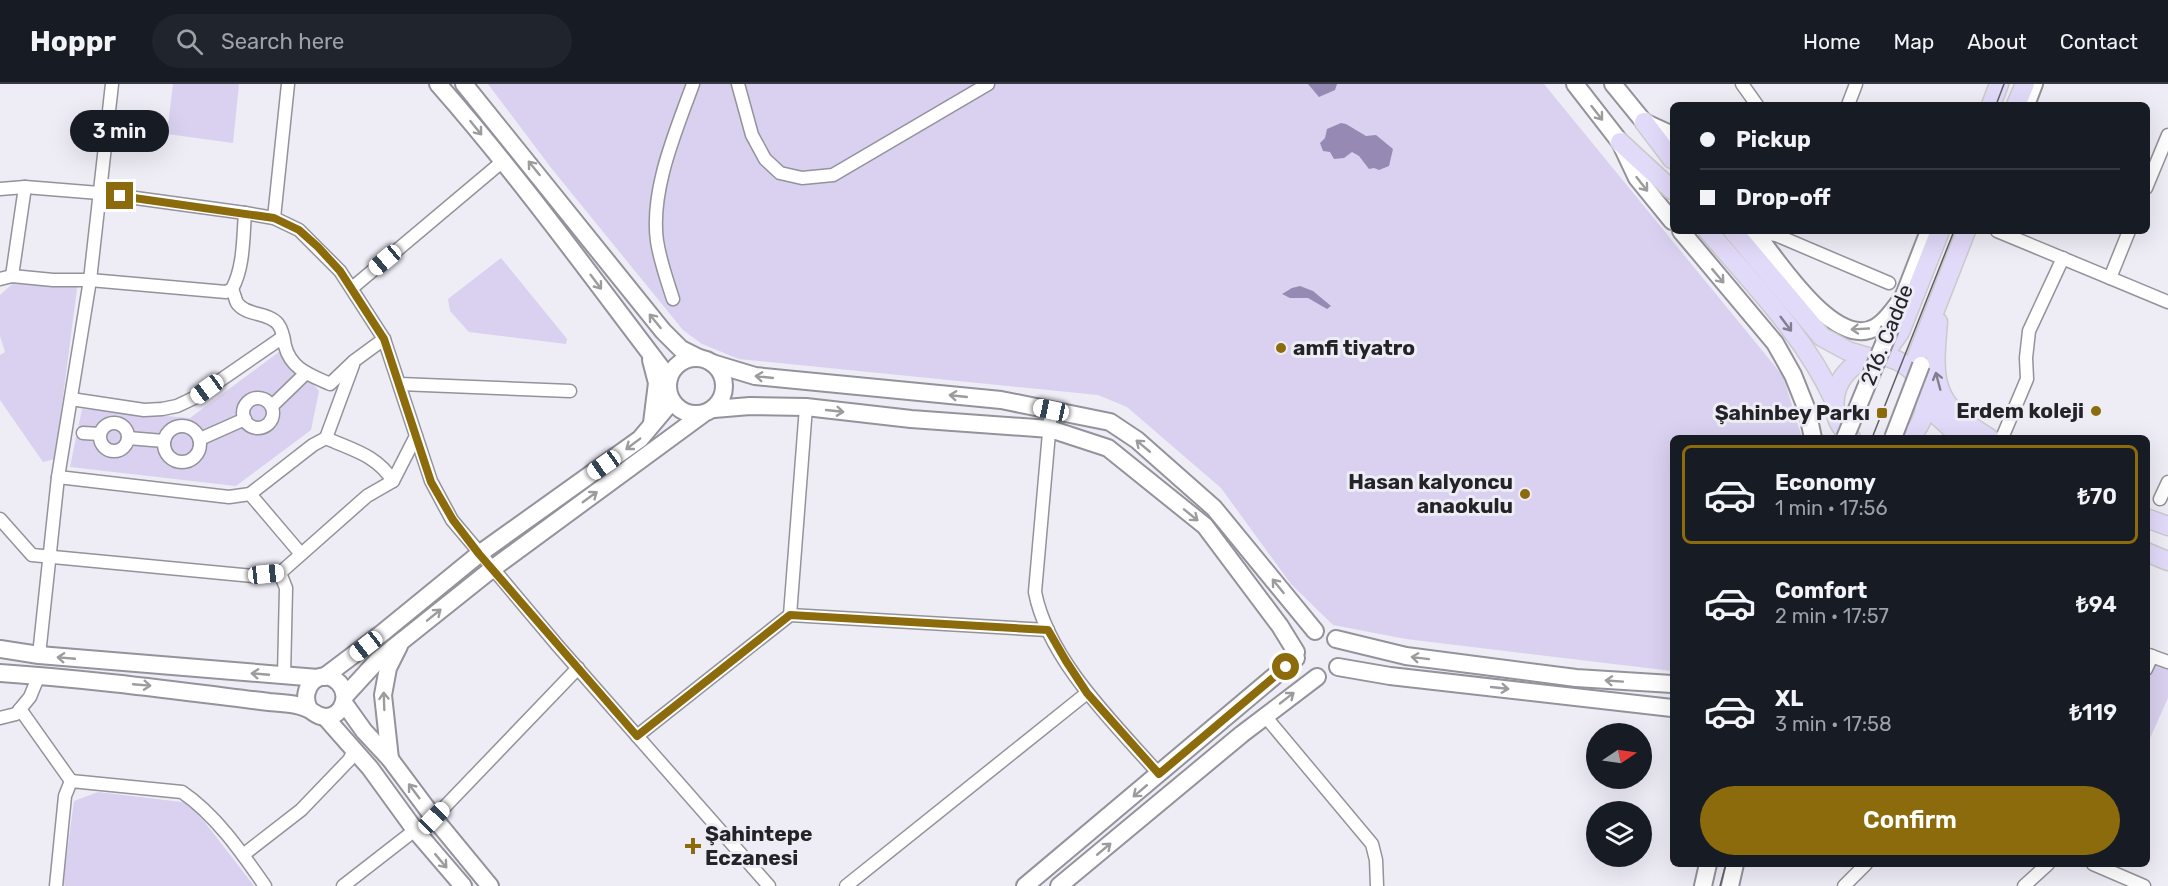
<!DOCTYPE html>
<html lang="en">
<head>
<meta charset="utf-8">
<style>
  :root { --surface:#171b24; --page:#20242c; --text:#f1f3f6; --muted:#9ea1a6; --line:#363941; --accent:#8b6b0b }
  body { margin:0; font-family:Rubik,sans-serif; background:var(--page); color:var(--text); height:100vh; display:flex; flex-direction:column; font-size:22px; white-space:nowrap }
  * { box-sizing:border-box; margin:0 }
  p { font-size:20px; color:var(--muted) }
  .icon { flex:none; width:33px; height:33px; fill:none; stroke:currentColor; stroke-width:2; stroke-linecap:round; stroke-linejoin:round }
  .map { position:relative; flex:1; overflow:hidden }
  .details { position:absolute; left:1670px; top:351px; width:480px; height:432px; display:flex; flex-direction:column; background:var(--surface); border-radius:9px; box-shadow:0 6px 24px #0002 }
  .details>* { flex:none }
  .hud { position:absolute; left:1670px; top:18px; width:480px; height:132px; border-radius:9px; box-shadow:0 6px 24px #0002; display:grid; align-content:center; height:132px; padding:0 30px; background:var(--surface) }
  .needle { width:39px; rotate:77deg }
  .fabs { position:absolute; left:1586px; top:639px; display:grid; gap:12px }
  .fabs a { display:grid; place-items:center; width:66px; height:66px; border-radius:50%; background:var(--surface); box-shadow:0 6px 24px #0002; font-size:30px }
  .end { position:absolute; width:27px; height:27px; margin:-14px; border:8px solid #8b6b0b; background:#fff; box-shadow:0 0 0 3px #fff }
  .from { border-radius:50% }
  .bubble { position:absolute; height:42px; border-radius:21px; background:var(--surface); box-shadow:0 6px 24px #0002; font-size:20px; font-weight:600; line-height:42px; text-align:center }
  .car { position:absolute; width:18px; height:36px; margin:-18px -9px; border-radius:8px; box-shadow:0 0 4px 2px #0007; background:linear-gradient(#fff 24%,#345 0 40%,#fff 0 76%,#345 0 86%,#fff 0) }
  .hud b { display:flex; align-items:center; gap:21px; height:57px; font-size:22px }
  .hud b+b { border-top:2px solid var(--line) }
  .hud i { width:15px; height:15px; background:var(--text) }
  ul { padding:10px 0 0; list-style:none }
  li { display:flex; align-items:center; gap:18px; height:99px; margin:0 12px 9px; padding:0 18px; border:3px solid transparent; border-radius:9px }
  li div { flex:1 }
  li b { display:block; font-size:22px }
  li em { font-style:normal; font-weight:600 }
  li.on { border-color:var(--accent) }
  li>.icon { width:54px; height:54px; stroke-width:1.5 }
  .button { display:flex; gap:12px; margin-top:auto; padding:12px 30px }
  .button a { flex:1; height:69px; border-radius:36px; background:var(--accent); color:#fff; font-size:24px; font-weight:600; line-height:69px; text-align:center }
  header { display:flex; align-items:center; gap:36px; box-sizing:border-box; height:84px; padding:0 30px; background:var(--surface); border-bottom:2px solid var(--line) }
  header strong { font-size:28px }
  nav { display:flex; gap:33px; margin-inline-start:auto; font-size:21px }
  .search { width:420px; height:54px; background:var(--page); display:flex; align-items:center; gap:15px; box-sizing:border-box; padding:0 21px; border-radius:33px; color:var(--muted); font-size:22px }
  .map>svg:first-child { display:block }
  .green { fill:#d9d1ef }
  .water { fill:#968ab5 }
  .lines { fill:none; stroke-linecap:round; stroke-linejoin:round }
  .street-casing { stroke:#94929b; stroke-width:15 }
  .secondary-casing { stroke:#94929b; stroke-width:20 }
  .primary-casing { stroke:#cacacb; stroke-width:21 }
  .street { stroke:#fff; stroke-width:12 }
  .secondary { stroke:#fff; stroke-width:16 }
  .primary { stroke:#e2daf9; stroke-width:18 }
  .tram { stroke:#626066; stroke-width:1.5 }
  .secondary-bridge-casing { stroke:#94929b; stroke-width:20; stroke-linecap:butt }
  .secondary-bridge { stroke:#fff; stroke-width:16 }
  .oneway { stroke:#9c9c9e }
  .oneway2 { stroke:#837e90 }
  .route { stroke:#8b6b0b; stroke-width:8 }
  .poi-dot { fill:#8b6b0b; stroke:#eeecf5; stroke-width:2 }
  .labels { text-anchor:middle; stroke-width:6; stroke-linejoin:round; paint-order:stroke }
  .street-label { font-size:21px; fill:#242327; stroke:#eeecf5 }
  .poi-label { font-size:21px; font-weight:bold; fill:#242327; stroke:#eeecf5; text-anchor:end }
</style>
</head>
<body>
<header>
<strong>Hoppr</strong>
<div class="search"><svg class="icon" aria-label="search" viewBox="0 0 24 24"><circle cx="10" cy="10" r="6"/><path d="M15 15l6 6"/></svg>Search here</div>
<nav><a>Home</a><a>Map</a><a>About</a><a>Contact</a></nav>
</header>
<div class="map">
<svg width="2168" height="802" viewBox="0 0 2168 802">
  <rect width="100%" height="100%" fill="#eeecf5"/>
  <g class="green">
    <polygon points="173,0 239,0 233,59 167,50"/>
    <polygon points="488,0 1544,0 1783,292 1802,354 1672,354 1672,587 1406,555 1333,541 1291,500 1221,404 1127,323 1098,311 739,275 702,260 683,246 552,85"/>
    <polygon points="501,174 567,255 566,260 469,248 450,227 448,215"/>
    <polygon points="20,193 78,197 55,375 43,378 0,316 0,271 5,268 0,252 0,211"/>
    <polygon points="283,265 319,307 311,346 236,402 70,383 82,325 190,334"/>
    <polygon points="2154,577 2168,583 2168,614 2147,661 2147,596"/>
    <polygon points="98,708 190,719 254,802 65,802 63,798 74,717"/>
  </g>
  <g class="water">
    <polygon points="1308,0 1337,0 1335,6 1319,13"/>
    <polygon points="1341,39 1346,40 1366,52 1376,51 1393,65 1389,82 1379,86 1374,84 1369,85 1359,72 1352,68 1344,74 1334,75 1330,68 1323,67 1320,59 1325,54 1327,45"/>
    <polygon points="1300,202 1313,207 1331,222 1327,225 1308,214 1290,214 1282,210 1292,204"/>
  </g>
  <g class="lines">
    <g class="street-casing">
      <g id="street">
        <polyline points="738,0 752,51 765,75 780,89 802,94 833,91 988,0"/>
        <polyline points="1742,0 1757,21"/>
        <polyline points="1848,21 1856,0"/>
        <polyline points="2146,104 2168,51"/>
        <polyline points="0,105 25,103 99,109 245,129 274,134 299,146 340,187 384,255 431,397 452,436 558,562 769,802"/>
        <polyline points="274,134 288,0"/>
        <polyline points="1997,147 2168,218"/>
        <polyline points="1755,148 1776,151 1889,199"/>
        <polyline points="12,192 25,103"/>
        <polyline points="2110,194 2129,147"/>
        <path d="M0 195 12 192 53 196H90L226 208 232 205C244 183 243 154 245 129"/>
        <polyline points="352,204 503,77"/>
        <path d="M232 205C234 209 235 215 237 219 246 232 268 228 278 240 282 245 284 255 285 262 291 285 310 291 330 300L354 277 384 255"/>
        <path d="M673 215C667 196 660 177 657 157 650 106 676 47 693 0"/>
        <polyline points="400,300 570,307"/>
        <circle cx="258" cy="329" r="15"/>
        <polyline points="71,315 144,326 162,325 177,322 196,313 283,253"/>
        <polyline points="272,322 306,289"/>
        <path d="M1051 326 1035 508C1048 576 1115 640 1159 690"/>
        <circle cx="114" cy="353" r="14"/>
        <circle cx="182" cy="360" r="18"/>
        <polyline points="83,349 100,350"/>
        <polyline points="128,354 164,357"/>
        <polyline points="326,354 353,281"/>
        <polyline points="2002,354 2027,295 2026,274 2029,247 2063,174"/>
        <polyline points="200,355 245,335"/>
        <path d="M58 393 229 413 250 410 313 361 326 354C352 366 377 371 393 397"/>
        <polyline points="250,410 301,470"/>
        <polyline points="2160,415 2168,398"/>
        <polyline points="0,435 32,471 253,492 280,489 367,412 393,397 416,352"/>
        <polyline points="280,489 286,504 284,592"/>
        <polyline points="790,531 806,323"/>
        <polyline points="2146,570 2168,578"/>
        <polyline points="39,571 58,393 90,196 112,0"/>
        <polyline points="2146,585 2152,572"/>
        <polyline points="20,625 71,697"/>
        <polyline points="1265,632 1372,760 1376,776 1377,802"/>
        <polyline points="0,634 16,630 30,613 39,591"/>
        <polyline points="637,652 790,531 1048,546"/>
        <polyline points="434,734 578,584"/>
        <polyline points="243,771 301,726 349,676 354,667"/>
        <polyline points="2093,780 2144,802"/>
        <path d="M56 802 65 712 71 697 182 708C216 731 242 769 265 802"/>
        <polyline points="343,802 415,746"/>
        <polyline points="846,802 1087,609"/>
        <polyline points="1844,802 1866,780"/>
        <polyline points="2024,802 2048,780"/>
      </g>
    </g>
    <g class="secondary-casing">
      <g id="secondary">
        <path d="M438 0C520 93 593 195 669 294"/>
        <polyline points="464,0 663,247 681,265 699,274"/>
        <polyline points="1575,0 1620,58 1637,94 1672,137"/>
        <polyline points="1613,0 1644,38 1666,48 1672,55"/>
        <polyline points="2026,21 2034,0"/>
        <polyline points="1681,147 1775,259 1793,291 1807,326 1813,354"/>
        <path d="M1754 147C1776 174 1835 268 1876 243 1887 237 1896 222 1904 212"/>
        <polyline points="1900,222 1929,147"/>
        <circle cx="696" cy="302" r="28"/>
        <polyline points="651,276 657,299 652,339"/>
        <polyline points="712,279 755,292 1001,316 1110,338 1137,356 1214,424 1315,547"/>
        <polyline points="714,325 750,322 806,323 911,335 1050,345 1108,364 1205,442 1280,542 1296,568"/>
        <polyline points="1336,555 1406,572 1576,594 1672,600"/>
        <polyline points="0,565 39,571 318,594"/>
        <polyline points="1338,583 1390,592 1672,624"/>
        <path d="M0 589C90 595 179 607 269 618 281 619 299 619 310 626 315 629 318 633 326 633 343 632 350 611 339 599 321 581 298 603 309 625"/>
        <polyline points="324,593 381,550 479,470 640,355 672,317"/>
        <polyline points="345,612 378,576 492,485 703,330"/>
        <polyline points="344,619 364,647 390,675 434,734 490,802"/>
        <polyline points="325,633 370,684 415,746 463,802"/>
        <polyline points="390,675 383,611 388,584 399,562"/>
        <polyline points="1025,802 1296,574"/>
        <polyline points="1059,802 1242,650 1317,593"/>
        <polyline points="1703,802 1708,780"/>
        <polyline points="1730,802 1735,780"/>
      </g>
    </g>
    <g class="primary-casing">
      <g id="primary">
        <polyline points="1991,21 1999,0"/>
        <polyline points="2016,21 2025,0"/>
        <polyline points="1644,38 1672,75"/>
        <polyline points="1620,58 1672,106"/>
        <path d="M1708 147C1753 200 1805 252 1834 316"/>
        <polyline points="1733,147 1822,253 1848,267 1871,274"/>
        <path d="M1938 238C1932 301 1933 319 1989 354"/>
        <polyline points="1882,273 1900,248 1940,147"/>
        <polyline points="1913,288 1917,272 1966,147"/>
        <polyline points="1925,315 1933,328 1962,354"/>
        <path d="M1851 354C1805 312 1865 245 1910 285 1918 292 1923 302 1925 313 1927 328 1920 345 1908 354"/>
        <polyline points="2146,434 2168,442"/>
        <polyline points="2146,468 2168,477"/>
      </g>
    </g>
    <use href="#street" class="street"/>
    <use href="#secondary" class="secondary"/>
    <use href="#primary" class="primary"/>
    <g class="tram">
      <polyline points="1996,21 2004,0"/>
      <polyline points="1872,354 1954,147"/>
      <polyline points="1720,802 1726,780"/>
    </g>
    <g class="secondary-bridge-casing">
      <g id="secondary-bridge">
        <polyline points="1845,354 1890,245"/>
        <polyline points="1893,354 1921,281"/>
      </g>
    </g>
    <use href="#secondary-bridge" class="secondary-bridge"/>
  </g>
  <defs><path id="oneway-shaft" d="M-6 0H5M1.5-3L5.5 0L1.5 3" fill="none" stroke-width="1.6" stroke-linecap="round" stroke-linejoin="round" transform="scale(1.5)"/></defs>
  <g class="oneway">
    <use href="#oneway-shaft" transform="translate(1597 29) rotate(52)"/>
    <use href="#oneway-shaft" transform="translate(476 44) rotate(51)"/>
    <use href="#oneway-shaft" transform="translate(534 84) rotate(-129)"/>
    <use href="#oneway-shaft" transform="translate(1642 100) rotate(52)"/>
    <use href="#oneway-shaft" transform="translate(1718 192) rotate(50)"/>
    <use href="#oneway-shaft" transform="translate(596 198) rotate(53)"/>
    <use href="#oneway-shaft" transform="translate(655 237) rotate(-129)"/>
    <use href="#oneway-shaft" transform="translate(1860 245) rotate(177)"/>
    <use href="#oneway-shaft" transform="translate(764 293) rotate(-174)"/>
    <use href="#oneway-shaft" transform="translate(958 312) rotate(-174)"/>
    <use href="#oneway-shaft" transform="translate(835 327) rotate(6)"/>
    <use href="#oneway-shaft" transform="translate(633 360) rotate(143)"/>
    <use href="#oneway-shaft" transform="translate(1143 362) rotate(-140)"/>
    <use href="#oneway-shaft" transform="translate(590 413) rotate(-36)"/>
    <use href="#oneway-shaft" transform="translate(1191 431) rotate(39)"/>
    <use href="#oneway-shaft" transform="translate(1278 502) rotate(-129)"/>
    <use href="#oneway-shaft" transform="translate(434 531) rotate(-39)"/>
    <use href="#oneway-shaft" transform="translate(66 574) rotate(-175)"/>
    <use href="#oneway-shaft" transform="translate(1420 574) rotate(-173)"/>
    <use href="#oneway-shaft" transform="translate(260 590) rotate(-175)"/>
    <use href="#oneway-shaft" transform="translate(1614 597) rotate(-176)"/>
    <use href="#oneway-shaft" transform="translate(142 601) rotate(5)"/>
    <use href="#oneway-shaft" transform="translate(1500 604) rotate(6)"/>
    <use href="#oneway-shaft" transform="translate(1287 614) rotate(-38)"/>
    <use href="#oneway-shaft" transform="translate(384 617) rotate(-92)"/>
    <use href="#oneway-shaft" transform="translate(414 707) rotate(-127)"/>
    <use href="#oneway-shaft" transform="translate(1140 707) rotate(140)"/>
    <use href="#oneway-shaft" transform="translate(1104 765) rotate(-40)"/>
    <use href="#oneway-shaft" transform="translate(441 777) rotate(50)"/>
  </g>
  <g class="oneway2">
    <use href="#oneway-shaft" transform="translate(1786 240) rotate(53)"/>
    <use href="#oneway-shaft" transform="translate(1938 297) rotate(-105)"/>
  </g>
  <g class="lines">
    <polyline class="route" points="120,112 274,134 299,146 318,163 340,187 384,255 431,398 453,436 479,470 637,652 790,531 1048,546 1066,577 1087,609 1159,690 1286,583"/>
  </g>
  <g class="poi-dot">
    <circle cx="1281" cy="264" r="6"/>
    <circle cx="2096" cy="327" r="6"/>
    <rect x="1876" y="323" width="12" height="12" rx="3"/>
    <circle cx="1525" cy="410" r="6"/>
    <path d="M690 753h6v6h6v6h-6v6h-6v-6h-6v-6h6z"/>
  </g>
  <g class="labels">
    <g class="street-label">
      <text transform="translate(1887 251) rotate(-68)" y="7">216. Cadde</text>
    </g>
    <g class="poi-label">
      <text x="1293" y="271" text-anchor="start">amfi tiyatro</text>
      <text x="2084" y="334">Erdem koleji</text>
      <text x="1870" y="336">Şahinbey Parkı</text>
      <text x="1513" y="405">Hasan kalyoncu<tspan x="1513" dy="24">anaokulu</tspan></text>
      <text x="705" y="757" text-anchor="start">Şahintepe<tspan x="705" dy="24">Eczanesi</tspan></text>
    </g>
  </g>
</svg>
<div class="fabs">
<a><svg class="needle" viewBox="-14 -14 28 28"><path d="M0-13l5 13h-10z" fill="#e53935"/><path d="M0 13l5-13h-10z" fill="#9ea1a6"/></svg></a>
<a><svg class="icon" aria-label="layers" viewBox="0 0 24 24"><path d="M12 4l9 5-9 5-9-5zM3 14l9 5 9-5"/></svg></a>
</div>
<i class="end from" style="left:1286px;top:583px"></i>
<i class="end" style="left:120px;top:112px"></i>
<div class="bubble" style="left:70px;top:26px;width:99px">3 min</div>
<i class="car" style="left:385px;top:176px;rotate:230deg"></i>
<i class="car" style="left:207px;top:305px;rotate:234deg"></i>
<i class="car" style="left:1051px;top:326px;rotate:282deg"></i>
<i class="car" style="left:604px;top:381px;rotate:235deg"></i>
<i class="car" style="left:266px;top:490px;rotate:84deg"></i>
<i class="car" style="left:366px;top:562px;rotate:232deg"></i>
<i class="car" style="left:434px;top:734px;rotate:44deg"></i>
<div class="hud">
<b><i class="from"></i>Pickup</b>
<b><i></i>Drop-off</b>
</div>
<section class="details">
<ul>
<li class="on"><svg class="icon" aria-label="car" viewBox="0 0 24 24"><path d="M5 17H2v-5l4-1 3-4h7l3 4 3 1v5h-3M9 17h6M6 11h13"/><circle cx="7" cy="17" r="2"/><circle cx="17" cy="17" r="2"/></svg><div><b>Economy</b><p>1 min · 17:56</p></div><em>₺70</em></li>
<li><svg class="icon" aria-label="car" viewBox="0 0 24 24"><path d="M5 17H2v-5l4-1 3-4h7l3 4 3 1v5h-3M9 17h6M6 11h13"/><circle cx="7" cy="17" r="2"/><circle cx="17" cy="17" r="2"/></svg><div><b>Comfort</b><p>2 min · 17:57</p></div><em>₺94</em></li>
<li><svg class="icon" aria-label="car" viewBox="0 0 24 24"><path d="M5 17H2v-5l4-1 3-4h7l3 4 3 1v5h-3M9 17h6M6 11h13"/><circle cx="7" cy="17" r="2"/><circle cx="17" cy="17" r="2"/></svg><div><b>XL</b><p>3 min · 17:58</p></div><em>₺119</em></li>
</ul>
<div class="button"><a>Confirm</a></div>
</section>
</div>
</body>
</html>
